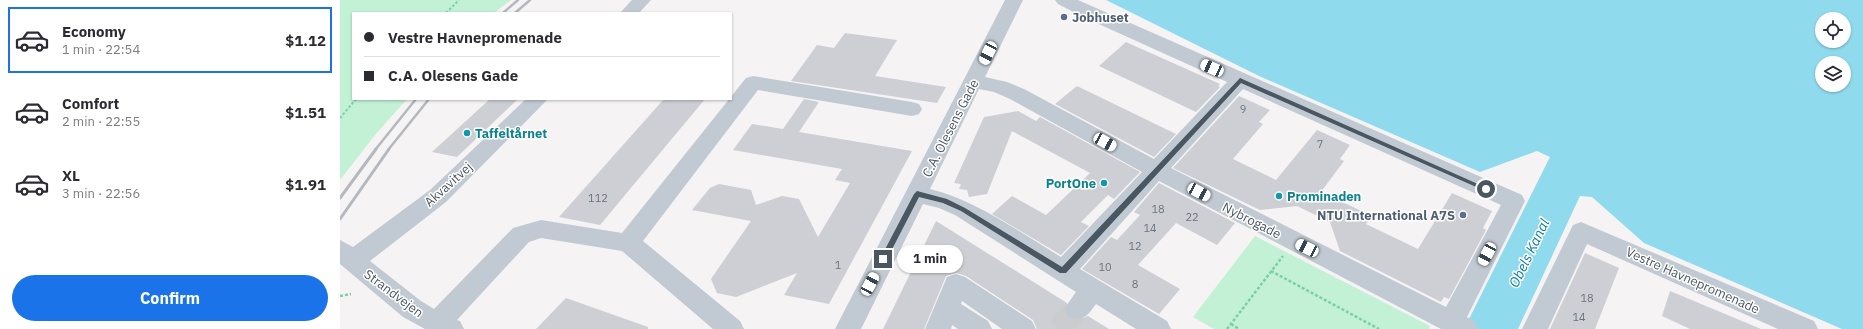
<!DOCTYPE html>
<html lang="en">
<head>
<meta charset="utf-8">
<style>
  :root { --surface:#fff; --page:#f2f2f3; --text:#2b2b33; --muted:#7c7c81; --line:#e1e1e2; --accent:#1a73e8 }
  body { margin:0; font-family:"IBM Plex Sans",sans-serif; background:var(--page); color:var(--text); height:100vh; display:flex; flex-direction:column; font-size:15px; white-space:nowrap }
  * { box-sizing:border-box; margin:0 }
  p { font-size:13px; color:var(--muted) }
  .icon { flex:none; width:22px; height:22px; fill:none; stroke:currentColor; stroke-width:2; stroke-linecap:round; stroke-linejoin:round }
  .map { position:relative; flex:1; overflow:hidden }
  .details { display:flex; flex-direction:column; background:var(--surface); width:340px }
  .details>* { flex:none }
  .top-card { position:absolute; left:12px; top:12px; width:380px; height:88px; border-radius:0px; box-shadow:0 1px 3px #0004; display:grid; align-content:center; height:88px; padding:0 12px; background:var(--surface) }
  .controls { position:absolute; left:1475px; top:12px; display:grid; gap:8px }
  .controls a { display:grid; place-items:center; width:36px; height:36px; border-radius:50%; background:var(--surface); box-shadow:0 1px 3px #0004; font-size:20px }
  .end { position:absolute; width:18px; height:18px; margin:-9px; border:5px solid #4a5661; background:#fff; box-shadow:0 0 0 2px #fff }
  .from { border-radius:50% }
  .bubble { position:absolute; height:28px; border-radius:14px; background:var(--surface); box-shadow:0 1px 3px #0004; font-size:13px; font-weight:800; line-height:28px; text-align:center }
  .car { position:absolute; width:12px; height:24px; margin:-12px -6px; border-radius:5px; box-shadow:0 0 3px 1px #0007; background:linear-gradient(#fff 24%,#345 0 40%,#fff 0 76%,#345 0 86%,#fff 0) }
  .top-card b { display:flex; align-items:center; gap:14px; height:38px; font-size:15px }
  .top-card b+b { border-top:1px solid var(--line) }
  .top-card i { width:10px; height:10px; background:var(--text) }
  ul { padding:7px 0 0; list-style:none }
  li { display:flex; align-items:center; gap:12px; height:66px; margin:0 8px 6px; padding:0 4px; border:2px solid transparent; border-radius:0px }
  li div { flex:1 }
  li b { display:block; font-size:15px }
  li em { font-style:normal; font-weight:800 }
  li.active { border-color:var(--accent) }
  li>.icon { width:36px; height:36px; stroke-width:1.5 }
  .action { display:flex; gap:8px; margin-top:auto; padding:8px 12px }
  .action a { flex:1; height:46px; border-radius:24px; background:var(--accent); color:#fff; font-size:16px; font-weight:800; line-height:46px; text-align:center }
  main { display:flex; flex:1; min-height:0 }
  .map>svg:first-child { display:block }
  .green { fill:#c3f1d5 }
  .water { fill:#90daee; fill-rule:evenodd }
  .building { fill:#cdcfd5 }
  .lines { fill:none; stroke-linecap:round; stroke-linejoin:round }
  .minor-tunnel { stroke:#caccce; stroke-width:24; stroke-dasharray:24 12; stroke-linecap:butt }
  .path-far1 { stroke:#7ad0a6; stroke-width:2; stroke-dasharray:2.5 2; stroke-linecap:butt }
  .path { stroke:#7ad0a6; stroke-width:2.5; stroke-dasharray:3 2; stroke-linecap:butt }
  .minor { fill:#c1cad2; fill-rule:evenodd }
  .rail-far1 { stroke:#b5b8bd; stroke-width:2.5 }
  .rail { stroke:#b5b8bd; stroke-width:3 }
  .route { fill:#4a5661 }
  .service-dot { fill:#5c6f8a; stroke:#fff; stroke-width:1.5 }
  .culture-dot { fill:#0f9aa8; stroke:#fff; stroke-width:1.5 }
  .labels { text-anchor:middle; stroke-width:3; stroke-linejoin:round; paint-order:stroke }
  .number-label { font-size:11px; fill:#6b747e }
  .service-label { font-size:13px; font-weight:bold; fill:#4e5e75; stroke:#fff; text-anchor:start }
  .street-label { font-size:13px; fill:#4a5661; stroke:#fff }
  .culture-label { font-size:13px; font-weight:bold; fill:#0d838f; stroke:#fff; text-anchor:start }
  .water-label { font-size:14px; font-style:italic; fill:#0c7c9b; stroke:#fff }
</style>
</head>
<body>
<main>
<section class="details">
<ul>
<li class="active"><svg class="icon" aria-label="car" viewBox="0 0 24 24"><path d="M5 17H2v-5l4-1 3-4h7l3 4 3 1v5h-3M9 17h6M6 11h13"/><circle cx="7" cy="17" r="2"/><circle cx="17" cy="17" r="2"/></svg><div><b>Economy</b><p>1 min · 22:54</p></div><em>$1.12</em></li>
<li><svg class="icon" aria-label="car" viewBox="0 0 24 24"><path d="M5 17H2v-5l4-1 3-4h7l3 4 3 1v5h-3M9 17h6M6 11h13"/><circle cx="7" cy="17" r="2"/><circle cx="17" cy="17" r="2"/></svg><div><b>Comfort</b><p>2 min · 22:55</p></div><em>$1.51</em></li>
<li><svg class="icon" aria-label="car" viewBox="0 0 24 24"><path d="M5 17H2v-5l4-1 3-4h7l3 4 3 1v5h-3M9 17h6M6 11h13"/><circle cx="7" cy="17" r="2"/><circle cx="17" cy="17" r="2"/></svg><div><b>XL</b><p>3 min · 22:56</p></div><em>$1.91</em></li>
</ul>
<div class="action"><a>Confirm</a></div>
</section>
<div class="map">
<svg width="1523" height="329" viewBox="0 0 1523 329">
  <rect width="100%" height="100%" fill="#f5f3f3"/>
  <g class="green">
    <polygon points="0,0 171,0 154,13 13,13 13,99 67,99 35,135 0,180"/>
    <polygon points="915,236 1090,326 1089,329 874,329 853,317"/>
  </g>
  <path class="water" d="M766 0H1523V329H1502L1304 243 1252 197 1240 196 1178 329H1124L1210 157 1197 151 1140 172 919 76ZM1482 19H1504V41H1482ZM1482 63H1504V85H1482Z"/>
  <g class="building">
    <polygon points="505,33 557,40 535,76 606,87 597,103 451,81 477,45 494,48"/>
    <polygon points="786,42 880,84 878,86 880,87 856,112 759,66"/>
    <polygon points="737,86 836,134 814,157 715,104"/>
    <polygon points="899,96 930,110 919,122 923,124 893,159 936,180 977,130 1010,145 1000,159 1004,161 981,192 1032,216 1026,224 1078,249 1112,193 1152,211 1143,228 1146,230 1109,299 1104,297 1101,302 1000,251 990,222 957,206 920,210 833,168"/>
    <polygon points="150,99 178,99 117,157 92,152"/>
    <polygon points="324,99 365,99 260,225 219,217"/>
    <polygon points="464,99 479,102 459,132 572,151 489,304 444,295 457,273 396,297 377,293 371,279 411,221 352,210 370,188 379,184 411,190 416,205 442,196 459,199 478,237 510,183 495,180 502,169 393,150 412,124 443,129"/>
    <polygon points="678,111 696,121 700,117 800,172 774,199 768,195 741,222 749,226 721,255 652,214 672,196 706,215 750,173 672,131 647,194 629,197 627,190 619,189 621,184 614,183 644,117"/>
    <polygon points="819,183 895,223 877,245 836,223 798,265 840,289 819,314 742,269 771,237 777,240 800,215 794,212"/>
    <polygon points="596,221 727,303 723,310 728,318 738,320 748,316 769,329 697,329 693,320 626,276 616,273 606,276 584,329 543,329"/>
    <polygon points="1245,253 1279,268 1255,329 1210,329"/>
    <polygon points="1330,291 1421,329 1350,329 1322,316"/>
    <polygon points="226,298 308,327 308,329 196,329"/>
  </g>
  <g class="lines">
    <polyline class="minor-tunnel" points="719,329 737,309"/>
    <g class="path-far1">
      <polyline points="106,13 119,0"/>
      <polyline points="0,118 16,99"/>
    </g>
    <g class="path">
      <polyline points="931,271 1039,329"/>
      <polyline points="0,296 11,294"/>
      <polyline points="891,324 899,329"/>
      <polyline points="887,329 943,256"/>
    </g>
    <g class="minor">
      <polygon points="292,0 311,0 299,13 280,13"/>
      <path d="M665 0H683L645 77 667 82 684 89 814 159 887 82 741 16 718 4 715 0H738L1182 195 1185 201 1127 317 1134 321 1138 329H1101L819 181 740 269 827 321 831 329H796L756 304C747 316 744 322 728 317L724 309 736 292 615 215 599 208 583 204 521 329H495ZM639 89 654 92 670 99 802 172 721 257C679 232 638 201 590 189ZM903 89 1161 205 1106 307 831 168Z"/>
      <polygon points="413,76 572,102 579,104 582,109 579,114 572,116 418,90 303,241 400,321 404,329 373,329 282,251 201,238 189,242 117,320 120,321 124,329 85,329 63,317 0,264 0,240 13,247 90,190 186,99 208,99 106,202 30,261 81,301 94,309 173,228 201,220 282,233 406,78"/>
      <polygon points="1241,222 1474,321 1478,329 1438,329 1247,244 1208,329 1182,329 1233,225"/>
      <polygon points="616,274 625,277 692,321 696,329 662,329 622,301 621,304 648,321 652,329 618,329 612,325 611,329 585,329 607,277"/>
    </g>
    <g class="rail-far1">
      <polyline points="163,13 178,0"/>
      <polyline points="175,13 190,0"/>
      <polyline points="35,150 76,99"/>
      <polyline points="48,150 89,99"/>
    </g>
    <g class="rail">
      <polyline points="0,198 36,149"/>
      <polyline points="0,219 49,149"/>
    </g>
  </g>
  <polygon class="route" points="900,78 1149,189 1148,190 1143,190 901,83 726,273 720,273 621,211 603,203 579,197 546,261 543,262 540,259 574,194 577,191 607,199 625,208 722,267"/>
  <g class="service-dot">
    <circle cx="724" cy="17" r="4"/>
    <circle cx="1123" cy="215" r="4"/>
  </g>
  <g class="culture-dot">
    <circle cx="127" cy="133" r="4"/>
    <circle cx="764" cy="183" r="4"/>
    <circle cx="939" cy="196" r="4"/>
  </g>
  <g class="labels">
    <g class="number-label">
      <text x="903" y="113">9</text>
      <text x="980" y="148">7</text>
      <text x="258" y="202">112</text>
      <text x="818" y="213">18</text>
      <text x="852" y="221">22</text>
      <text x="810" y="232">14</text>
      <text x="795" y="250">12</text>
      <text x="498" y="269">1</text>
      <text x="765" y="271">10</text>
      <text x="795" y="288">8</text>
      <text x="1247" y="302">18</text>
      <text x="1239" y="321">14</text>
    </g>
    <g class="service-label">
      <text x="732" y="22">Jobhuset</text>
      <text x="1115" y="220" text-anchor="end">NTU International A7S</text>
    </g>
    <g class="street-label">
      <text transform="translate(610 128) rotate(-63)" y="5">C.A. Olesens Gade</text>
      <text transform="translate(108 184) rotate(-42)" y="5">Akvavitvej</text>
      <text transform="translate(912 220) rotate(27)" y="5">Nybrogade</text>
      <text transform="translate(1353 280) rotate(24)" y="5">Vestre Havnepromenade</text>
      <text transform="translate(54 293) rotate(37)" y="5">Strandvejen</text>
    </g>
    <g class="culture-label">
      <text x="135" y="138">Taffeltårnet</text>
      <text x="756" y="188" text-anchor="end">PortOne</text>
      <text x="947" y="201">Prominaden</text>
    </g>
    <g class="water-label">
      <text transform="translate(1189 253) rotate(-64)" y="5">Obels Kanal</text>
    </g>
  </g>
</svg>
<div class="controls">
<a><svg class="icon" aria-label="locate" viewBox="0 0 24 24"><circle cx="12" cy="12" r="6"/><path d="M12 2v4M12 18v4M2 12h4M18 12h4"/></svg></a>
<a><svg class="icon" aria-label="layers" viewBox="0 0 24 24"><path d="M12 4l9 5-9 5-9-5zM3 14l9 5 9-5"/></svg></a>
</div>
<i class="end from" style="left:1146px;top:189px"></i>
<i class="end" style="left:543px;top:259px"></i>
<div class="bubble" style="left:557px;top:245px;width:66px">1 min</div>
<i class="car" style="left:648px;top:53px;rotate:206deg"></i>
<i class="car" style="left:872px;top:68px;rotate:294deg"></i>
<i class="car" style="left:765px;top:142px;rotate:119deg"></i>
<i class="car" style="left:859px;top:192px;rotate:118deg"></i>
<i class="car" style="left:967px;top:248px;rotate:297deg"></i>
<i class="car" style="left:1147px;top:254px;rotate:208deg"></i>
<i class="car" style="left:530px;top:284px;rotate:28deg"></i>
<div class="top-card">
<b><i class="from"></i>Vestre Havnepromenade</b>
<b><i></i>C.A. Olesens Gade</b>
</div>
</div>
</main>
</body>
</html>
